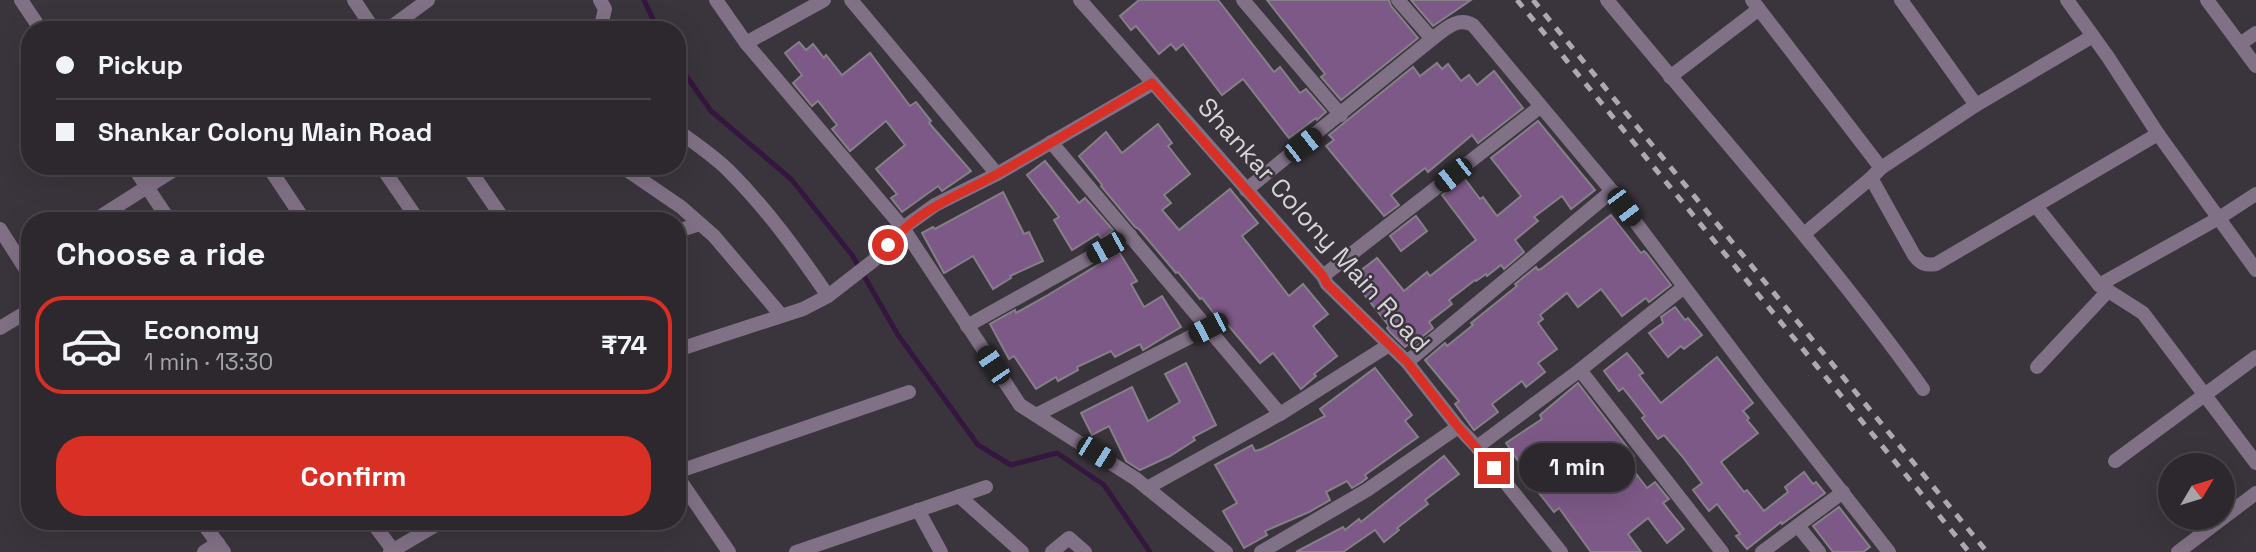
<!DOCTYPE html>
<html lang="en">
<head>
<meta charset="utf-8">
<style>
  :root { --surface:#2c282d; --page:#343035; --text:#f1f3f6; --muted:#a6a6aa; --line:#484449; --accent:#d93025 }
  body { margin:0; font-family:"Space Grotesk",sans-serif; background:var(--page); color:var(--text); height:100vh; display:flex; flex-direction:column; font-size:26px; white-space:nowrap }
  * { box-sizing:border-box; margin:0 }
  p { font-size:23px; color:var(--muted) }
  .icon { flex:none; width:38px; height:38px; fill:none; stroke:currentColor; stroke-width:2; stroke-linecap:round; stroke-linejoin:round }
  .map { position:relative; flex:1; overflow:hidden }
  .sheet { position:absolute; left:21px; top:212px; width:665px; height:318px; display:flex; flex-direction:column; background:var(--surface); border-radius:28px; box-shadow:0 7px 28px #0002,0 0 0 2px var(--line) }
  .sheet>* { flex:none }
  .top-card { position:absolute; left:21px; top:21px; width:665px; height:154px; border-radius:28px; box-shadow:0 7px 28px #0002,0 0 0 2px var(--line); display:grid; align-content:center; height:154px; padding:0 35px; background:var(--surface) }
  .needle { width:46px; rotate:52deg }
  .controls { position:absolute; left:2158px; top:453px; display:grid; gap:14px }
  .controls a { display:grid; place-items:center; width:77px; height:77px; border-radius:50%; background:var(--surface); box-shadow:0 7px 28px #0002,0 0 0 2px var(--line); font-size:35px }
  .end { position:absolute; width:32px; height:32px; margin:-16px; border:9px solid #d93025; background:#fff; box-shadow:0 0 0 4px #fff }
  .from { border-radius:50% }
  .bubble { position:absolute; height:49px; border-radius:24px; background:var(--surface); box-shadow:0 7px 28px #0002,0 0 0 2px var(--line); font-size:23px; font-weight:800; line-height:49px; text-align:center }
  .car { position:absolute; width:21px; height:42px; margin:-21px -10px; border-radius:9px; box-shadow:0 0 5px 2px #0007; background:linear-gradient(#222 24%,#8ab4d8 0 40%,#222 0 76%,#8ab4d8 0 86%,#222 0) }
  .top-card b { display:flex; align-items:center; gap:24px; height:66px; font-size:26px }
  .top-card b+b { border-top:2px solid var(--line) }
  .top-card i { width:18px; height:18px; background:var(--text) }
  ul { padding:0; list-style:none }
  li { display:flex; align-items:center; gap:21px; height:98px; margin:0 14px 10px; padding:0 21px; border:4px solid transparent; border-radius:28px }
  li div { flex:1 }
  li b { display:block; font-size:26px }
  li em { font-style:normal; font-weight:800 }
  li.on { border-color:var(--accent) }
  li>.icon { width:63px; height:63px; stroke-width:1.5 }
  h2 { padding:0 35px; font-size:32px; line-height:84px }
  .button { display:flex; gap:14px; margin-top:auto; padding:14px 35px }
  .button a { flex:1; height:80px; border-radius:28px; background:var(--accent); color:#fff; font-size:28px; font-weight:800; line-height:80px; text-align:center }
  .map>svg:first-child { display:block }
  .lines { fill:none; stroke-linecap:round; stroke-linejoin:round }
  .stream { stroke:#35163e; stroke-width:5 }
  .building { fill:#7d5987; stroke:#857f87; stroke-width:2 }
  .minor { stroke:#817186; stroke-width:14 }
  .rail { stroke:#ada9ae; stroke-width:5; stroke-dasharray:9 9; stroke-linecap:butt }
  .route { stroke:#d93025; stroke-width:9 }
  .labels { text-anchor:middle; stroke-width:5; stroke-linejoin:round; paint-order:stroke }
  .street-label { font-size:26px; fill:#d7d4d8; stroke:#3a353c }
</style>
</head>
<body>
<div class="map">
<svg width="2256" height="552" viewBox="0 0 2256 552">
  <rect width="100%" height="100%" fill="#3a353c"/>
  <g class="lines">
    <g class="stream">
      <polyline points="644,0 658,30"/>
      <polyline points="677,63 711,111 791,179 852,255 898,335 978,445 1011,465 1057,453 1104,485 1150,552"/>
    </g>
  </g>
  <g class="building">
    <polygon points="1139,0 1218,0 1274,72 1280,67 1300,93 1306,89 1326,112 1317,120 1316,118 1289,138 1243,79 1222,95 1183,44 1176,50 1171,44 1159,54 1136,26 1131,30 1120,16"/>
    <polygon points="1267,0 1389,0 1391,6 1418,38 1341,100 1321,77 1325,74"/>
    <polygon points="1411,0 1471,0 1433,26"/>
    <polygon points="799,42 806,50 813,44 824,58 826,55 842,75 870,53 910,106 916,102 931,121 929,123 971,171 942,191 938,186 902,212 891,198 897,194 876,169 905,145 886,121 850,151 832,129 837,125 818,101 812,106 793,83 802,75 785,53"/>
    <polygon points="1437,63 1442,69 1448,64 1461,81 1469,75 1477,85 1494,71 1523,108 1478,143 1472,135 1428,172 1425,168 1391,195 1399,205 1384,216 1326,146 1334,140 1329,135 1413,67 1420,76"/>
    <polygon points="1538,121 1595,190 1571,209 1562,196 1534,217 1538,221 1515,240 1524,252 1504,269 1501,265 1487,276 1486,274 1476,281 1475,280 1449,300 1452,304 1429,322 1433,328 1413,344 1411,342 1405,347 1390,332 1387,328 1389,326 1351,278 1377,258 1404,291 1427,272 1430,276 1476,240 1442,195 1464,178 1480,199 1483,197 1497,216 1521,196 1491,158"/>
    <polygon points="1158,124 1172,143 1168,146 1190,174 1164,195 1171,203 1162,210 1179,230 1230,189 1258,223 1242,236 1289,296 1303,284 1328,314 1313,326 1337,356 1314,374 1316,376 1301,389 1273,353 1260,363 1222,318 1219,320 1202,298 1200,299 1178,272 1176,273 1139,229 1135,227 1101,186 1102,185 1079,156 1106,132 1122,153"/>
    <polygon points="1045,161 1079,203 1085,198 1113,230 1102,239 1098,234 1072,250 1054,220 1059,217 1027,175"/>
    <polygon points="1003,192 1024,234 1029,232 1043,261 1010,276 1011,278 993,289 973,256 944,273 922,233 933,227 935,229"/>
    <polygon points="1611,215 1641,253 1644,251 1647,254 1671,285 1649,302 1646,298 1622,316 1601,289 1578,307 1567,293 1540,315 1543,319 1538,323 1557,349 1538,363 1545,372 1526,387 1522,381 1492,404 1498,412 1474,430 1455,404 1459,401 1425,360 1445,343 1447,346 1473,325 1471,323 1517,286 1515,284 1536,267 1538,270 1541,269"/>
    <polygon points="1416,216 1427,231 1401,251 1390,236"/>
    <polygon points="1119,252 1137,281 1131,284 1144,307 1162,296 1181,327 1143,350 1140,344 1115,357 1111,351 1077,367 1078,370 1058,381 1056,377 1036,389 1014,356 1009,359 990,324 1015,310 1016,313 1048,295"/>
    <polygon points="1675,307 1685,320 1688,318 1702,335 1684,349 1681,346 1668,357 1649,333 1663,323 1661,317"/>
    <polygon points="1627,353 1643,373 1639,375 1661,403 1717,357 1753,403 1743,411 1749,418 1747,420 1758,433 1721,462 1744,492 1747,490 1764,511 1788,492 1785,487 1804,472 1813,484 1816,482 1825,493 1782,524 1781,522 1747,549 1736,536 1740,534 1717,504 1709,511 1693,490 1702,483 1682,456 1664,435 1658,439 1642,418 1645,416 1623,388 1619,391 1604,371"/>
    <polygon points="1186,363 1216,425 1193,437 1195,440 1170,456 1140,470 1126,461 1109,426 1092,435 1081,413 1132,387 1148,421 1180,402 1165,374"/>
    <polygon points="1375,368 1412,415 1405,421 1418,437 1365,475 1367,478 1362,482 1352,488 1347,481 1326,492 1330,500 1309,512 1265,531 1267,535 1244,548 1223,511 1237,503 1215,465 1252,445 1255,451 1262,449 1325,416 1320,409"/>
    <polygon points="1578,383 1634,456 1627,462 1647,488 1655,482 1669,499 1663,503 1684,529 1667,543 1648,518 1628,534 1641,552 1591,552 1559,508 1554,512 1532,484 1533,483 1506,443 1542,419 1540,415"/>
    <polygon points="1444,456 1459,474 1425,500 1428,504 1397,528 1399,530 1384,542 1375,530 1343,552 1296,552 1343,527 1345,530 1359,519 1361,522"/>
    <polygon points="1839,507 1870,547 1863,552 1833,552 1813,526"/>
  </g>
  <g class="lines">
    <g class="minor">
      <polyline points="21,0 41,30"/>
      <polyline points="354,0 374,30"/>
      <polyline points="716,0 746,43 903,228 1020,405 1136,479 1226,552"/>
      <polyline points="851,0 997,174"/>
      <polyline points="1080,0 1323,276 1327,284 1407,362 1458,427 1477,447 1561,552"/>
      <polyline points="1243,0 1341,115"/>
      <polyline points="1398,0 1432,39"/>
      <path d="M1607 0C1713 129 1826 253 1923 389"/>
      <path d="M1752 0 1881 168 1871 178 1914 255C1920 263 1925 266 1936 264L2158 134"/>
      <polyline points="1901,0 1976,105"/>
      <polyline points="2067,0 2108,57 2158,134 2256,270"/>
      <polyline points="2207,0 2256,66"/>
      <polyline points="387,30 428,0"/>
      <polyline points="600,30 605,9 600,0"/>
      <polyline points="746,43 824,0"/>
      <polyline points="2240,44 2256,33"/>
      <polyline points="1670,77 1759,9"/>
      <path d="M677 130C694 143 714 156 729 171 767 209 798 252 828 296L873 261 903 228 935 205 997 174 1152 84"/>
      <polyline points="1051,142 1280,414 1147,488"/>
      <polyline points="133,166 169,220"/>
      <polyline points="268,166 304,220"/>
      <polyline points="381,166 418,220"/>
      <polyline points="467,166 504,220"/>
      <polyline points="621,166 681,207 714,236 781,315"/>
      <polyline points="1881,168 1976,105 2093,36"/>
      <path d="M1246 190 1432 39C1444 30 1457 16 1473 25L1612 191 1759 386 1889 552"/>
      <polyline points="2036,206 2099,285 2143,313 2256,463"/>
      <polyline points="95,220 180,166"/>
      <polyline points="0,229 30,276"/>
      <polyline points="677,231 700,224"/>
      <polyline points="1804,234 1871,178"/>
      <polyline points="1323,276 1540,107"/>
      <polyline points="2099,285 2219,218 2256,194"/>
      <polyline points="967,326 1130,235"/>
      <polyline points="0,328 30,310"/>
      <polyline points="677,350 803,309 828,296"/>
      <polyline points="1407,362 1612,191"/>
      <polyline points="2037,367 2108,291"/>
      <polyline points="1580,370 1722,552"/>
      <polyline points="1280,414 1389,345"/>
      <polyline points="1036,415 1208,328"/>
      <polyline points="1477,447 1580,370 1684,287"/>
      <polyline points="2115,461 2256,357"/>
      <polyline points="677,472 909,392"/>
      <polyline points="677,476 729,552"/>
      <polyline points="959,496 1022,552"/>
      <polyline points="918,510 941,552"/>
      <polyline points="202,522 224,552"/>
      <polyline points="372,522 393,550"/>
      <polyline points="1798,526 1819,552"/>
      <polyline points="204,552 218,543"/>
      <polyline points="390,552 441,522"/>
      <polyline points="796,552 986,487"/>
      <polyline points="1052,552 1069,538 1085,552"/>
      <polyline points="1261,552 1367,490 1458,427"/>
      <polyline points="1762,552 1843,492"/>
      <polyline points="2178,552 2256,493"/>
    </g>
    <g class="rail">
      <polyline points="1517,0 1969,552"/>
      <polyline points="1533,0 1987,552"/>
    </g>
  </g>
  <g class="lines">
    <path class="route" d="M888 245C923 206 956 197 999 173 1051 144 1101 113 1152 83L1323 276 1327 284 1407 362 1458 427 1494 468"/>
  </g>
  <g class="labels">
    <g class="street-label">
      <text transform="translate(1314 225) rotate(48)" y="9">Shankar Colony Main Road</text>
    </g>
  </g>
</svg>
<div class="controls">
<a><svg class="needle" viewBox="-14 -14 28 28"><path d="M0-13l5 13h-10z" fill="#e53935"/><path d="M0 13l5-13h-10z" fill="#a6a6aa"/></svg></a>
</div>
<i class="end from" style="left:888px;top:245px"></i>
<i class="end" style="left:1494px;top:468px"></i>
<div class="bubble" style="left:1519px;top:443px;width:116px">1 min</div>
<i class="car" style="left:1303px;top:145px;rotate:52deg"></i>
<i class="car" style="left:1453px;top:175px;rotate:232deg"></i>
<i class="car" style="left:1624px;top:207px;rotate:143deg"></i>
<i class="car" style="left:1106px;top:248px;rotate:241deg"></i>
<i class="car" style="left:1208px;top:328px;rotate:243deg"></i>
<i class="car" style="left:993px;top:365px;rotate:326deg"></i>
<i class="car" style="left:1096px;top:453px;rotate:122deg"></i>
<div class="top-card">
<b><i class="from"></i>Pickup</b>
<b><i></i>Shankar Colony Main Road</b>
</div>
<section class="sheet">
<h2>Choose a ride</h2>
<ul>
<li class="on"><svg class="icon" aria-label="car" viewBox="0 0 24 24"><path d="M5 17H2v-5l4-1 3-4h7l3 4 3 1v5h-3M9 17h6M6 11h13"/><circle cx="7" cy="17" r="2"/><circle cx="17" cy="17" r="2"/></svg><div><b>Economy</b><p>1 min · 13:30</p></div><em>₹74</em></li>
</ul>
<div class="button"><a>Confirm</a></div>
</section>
</div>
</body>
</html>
